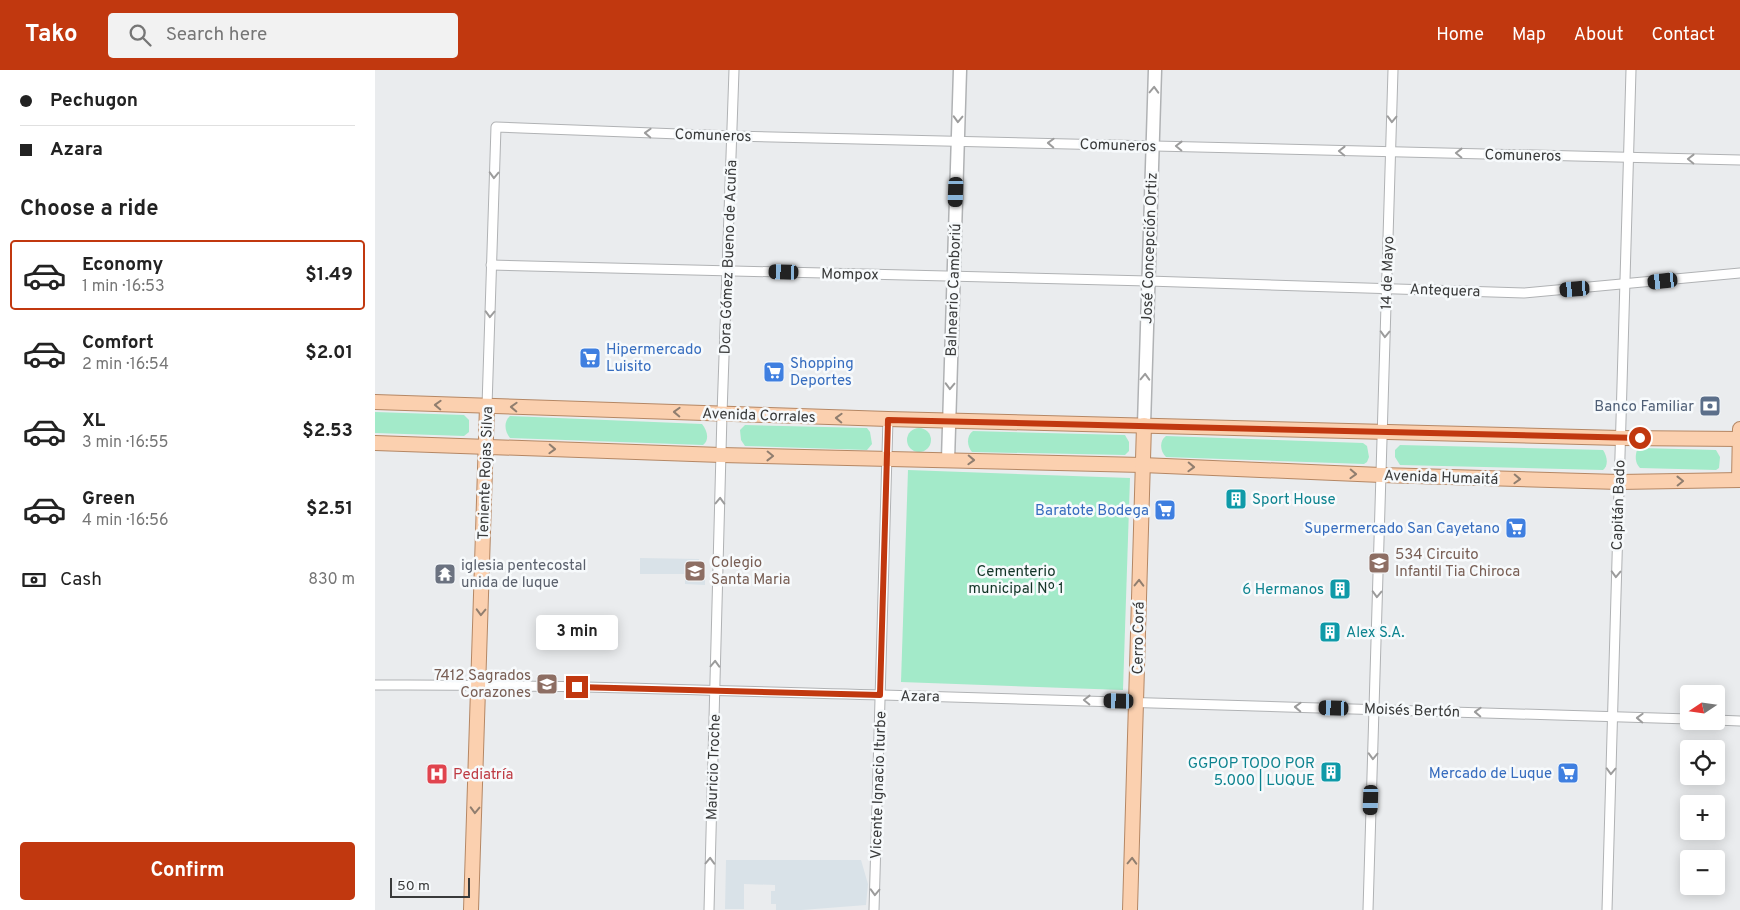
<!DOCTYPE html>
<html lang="en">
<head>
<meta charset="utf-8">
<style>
  :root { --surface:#fff; --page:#f2f2f2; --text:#222; --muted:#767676; --line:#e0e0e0; --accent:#c1380f }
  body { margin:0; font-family:Overpass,sans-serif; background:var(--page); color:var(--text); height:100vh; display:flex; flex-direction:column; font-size:19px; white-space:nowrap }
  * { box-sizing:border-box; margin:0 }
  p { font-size:16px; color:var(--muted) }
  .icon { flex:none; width:28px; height:28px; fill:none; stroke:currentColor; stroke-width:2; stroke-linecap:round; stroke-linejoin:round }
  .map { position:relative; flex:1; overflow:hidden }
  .panel { display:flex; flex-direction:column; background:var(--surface); width:375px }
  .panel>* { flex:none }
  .top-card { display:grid; align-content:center; height:110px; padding:0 20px; background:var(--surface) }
  .needle { width:32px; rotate:257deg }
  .buttons { position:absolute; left:1305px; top:615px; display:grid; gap:10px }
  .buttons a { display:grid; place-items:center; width:45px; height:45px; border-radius:5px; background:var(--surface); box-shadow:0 2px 12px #0003; font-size:25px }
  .scale { position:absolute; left:15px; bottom:12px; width:80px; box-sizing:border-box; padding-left:5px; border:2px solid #393a3a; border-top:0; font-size:14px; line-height:18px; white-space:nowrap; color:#393a3a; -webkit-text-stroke:4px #f7fafc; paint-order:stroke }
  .end { position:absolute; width:22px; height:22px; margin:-11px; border:6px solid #c1380f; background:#fff; box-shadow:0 0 0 2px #fff }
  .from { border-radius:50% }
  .bubble { position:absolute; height:35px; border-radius:5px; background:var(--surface); box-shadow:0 2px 12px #0003; font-size:16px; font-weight:700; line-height:35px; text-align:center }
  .car { position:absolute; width:15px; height:30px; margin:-15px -8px; border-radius:6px; box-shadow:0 0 4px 1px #0007; background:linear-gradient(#222 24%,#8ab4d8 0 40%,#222 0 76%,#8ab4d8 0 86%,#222 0) }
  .top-card b { display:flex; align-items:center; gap:18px; height:48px; font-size:19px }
  .top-card b+b { border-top:1px solid var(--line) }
  .top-card i { width:12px; height:12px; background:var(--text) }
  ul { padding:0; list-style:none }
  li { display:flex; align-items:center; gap:15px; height:70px; margin:0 10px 8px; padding:0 10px; border:2px solid transparent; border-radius:5px }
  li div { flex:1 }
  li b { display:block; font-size:19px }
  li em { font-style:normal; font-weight:700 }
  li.active { border-color:var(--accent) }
  li>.icon { width:45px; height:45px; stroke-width:1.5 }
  h2 { padding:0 20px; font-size:22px; line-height:60px }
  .pay { display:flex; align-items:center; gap:12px; height:55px; padding:0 20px; font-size:19px }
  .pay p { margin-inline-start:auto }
  .action { display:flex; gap:10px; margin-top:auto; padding:10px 20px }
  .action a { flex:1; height:58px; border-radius:5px; background:var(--accent); color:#fff; font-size:20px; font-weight:700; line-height:58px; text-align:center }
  header { display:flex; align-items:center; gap:30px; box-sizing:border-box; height:70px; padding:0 25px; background:var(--accent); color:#fff }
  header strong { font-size:24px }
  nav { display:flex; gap:28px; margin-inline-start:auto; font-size:18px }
  .search { width:350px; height:45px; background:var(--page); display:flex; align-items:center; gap:12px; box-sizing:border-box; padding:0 18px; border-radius:5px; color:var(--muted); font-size:19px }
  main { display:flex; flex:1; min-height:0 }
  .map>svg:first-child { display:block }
  .built { fill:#d9e2e8 }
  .green { fill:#a3eac9 }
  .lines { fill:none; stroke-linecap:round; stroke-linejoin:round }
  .street-casing { stroke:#b0b2b4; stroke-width:11 }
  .secondary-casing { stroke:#b0b2b4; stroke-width:15 }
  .primary-casing { stroke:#b58764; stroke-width:16 }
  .street { stroke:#fff; stroke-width:9 }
  .secondary { stroke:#fff; stroke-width:12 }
  .primary { stroke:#fbd0af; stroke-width:14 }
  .oneway { stroke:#9c9c9c }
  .oneway2 { stroke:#907e6f }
  .route { stroke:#c1380f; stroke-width:6 }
  .labels { text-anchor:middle; stroke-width:5; stroke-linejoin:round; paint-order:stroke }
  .street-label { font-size:15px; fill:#393a3a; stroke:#f7fafc }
  .shop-label { font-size:15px; fill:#366cbe; stroke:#f7fafc; text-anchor:end }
  .service-label { font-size:15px; fill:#4e5e75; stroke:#f7fafc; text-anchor:end }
  .culture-label { font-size:15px; fill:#0d838f; stroke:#f7fafc; text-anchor:start }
  .education-label { font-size:15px; fill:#785e54; stroke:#f7fafc; text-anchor:start }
  .worship-label { font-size:15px; fill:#5b616d; stroke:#f7fafc; text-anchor:start }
  .park-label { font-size:15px; fill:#123426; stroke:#f7fafc }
  .health-label { font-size:15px; fill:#be3a42; stroke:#f7fafc; text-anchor:start }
</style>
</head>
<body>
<header>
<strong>Tako</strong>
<div class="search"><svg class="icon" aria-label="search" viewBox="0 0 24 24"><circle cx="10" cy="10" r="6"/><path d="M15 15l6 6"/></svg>Search here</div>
<nav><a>Home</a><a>Map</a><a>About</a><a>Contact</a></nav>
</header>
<main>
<section class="panel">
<div class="top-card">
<b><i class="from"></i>Pechugon</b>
<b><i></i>Azara</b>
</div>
<h2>Choose a ride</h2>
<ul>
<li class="active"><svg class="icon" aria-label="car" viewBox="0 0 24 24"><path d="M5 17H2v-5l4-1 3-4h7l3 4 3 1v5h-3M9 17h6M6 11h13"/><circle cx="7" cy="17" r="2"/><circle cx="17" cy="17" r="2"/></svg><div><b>Economy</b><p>1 min · 16:53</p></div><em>$1.49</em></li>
<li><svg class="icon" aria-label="car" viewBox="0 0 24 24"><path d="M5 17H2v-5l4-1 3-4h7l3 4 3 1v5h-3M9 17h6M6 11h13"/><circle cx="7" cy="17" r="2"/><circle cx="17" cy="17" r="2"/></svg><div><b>Comfort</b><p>2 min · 16:54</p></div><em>$2.01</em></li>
<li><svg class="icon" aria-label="car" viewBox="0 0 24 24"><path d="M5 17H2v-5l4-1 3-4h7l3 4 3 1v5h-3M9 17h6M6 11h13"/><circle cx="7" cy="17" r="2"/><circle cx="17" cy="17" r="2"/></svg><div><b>XL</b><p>3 min · 16:55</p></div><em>$2.53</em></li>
<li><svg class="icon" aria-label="car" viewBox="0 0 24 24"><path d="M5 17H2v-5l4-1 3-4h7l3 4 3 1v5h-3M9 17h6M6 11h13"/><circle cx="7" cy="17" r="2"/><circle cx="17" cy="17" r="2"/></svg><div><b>Green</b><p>4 min · 16:56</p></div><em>$2.51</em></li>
</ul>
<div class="pay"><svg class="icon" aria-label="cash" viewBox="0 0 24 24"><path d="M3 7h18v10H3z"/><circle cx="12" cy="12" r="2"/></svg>Cash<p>830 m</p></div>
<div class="action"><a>Confirm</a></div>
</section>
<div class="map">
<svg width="1365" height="840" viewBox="0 0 1365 840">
  <rect width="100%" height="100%" fill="#eaecee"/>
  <g class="built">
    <polygon points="265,488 324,489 323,498 327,499 330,504 330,515 310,514 310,504 265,504"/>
    <polygon points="351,790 486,790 493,814 491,835 427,840 401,840 401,834 396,834 396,821 400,821 400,815 369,814 369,839 350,839"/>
  </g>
  <g class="green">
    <polygon points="0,342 89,345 94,350 94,362 89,366 0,363"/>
    <path d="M135 346 327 354C332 360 335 370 328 375L135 368C130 362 128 352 135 346Z"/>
    <polygon points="370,355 492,358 495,362 497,374 492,380 370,376 366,370 365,360"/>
    <circle cx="544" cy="370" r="12"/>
    <path d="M598 361 750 365 754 372V381L750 385 597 382C592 376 591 366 598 361Z"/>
    <path d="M791 366 988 373 992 376 994 387 992 392 989 394 791 387C785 381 784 371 791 366Z"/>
    <path d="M1025 375 1228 380C1232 386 1234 395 1228 400L1025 395 1020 387V380Z"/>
    <path d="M1266 378 1341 380 1345 387 1344 398 1341 400 1265 398C1260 393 1260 386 1262 380Z"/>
    <polygon points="533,400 755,408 748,620 526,612"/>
  </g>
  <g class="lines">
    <g class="street-casing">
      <g id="street">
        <polyline points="116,195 773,211 1149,223 1365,203"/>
        <polyline points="112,336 121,57 357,66 1365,90"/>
        <path d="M0 615C170 614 339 621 508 625 777 633 1045 641 1314 649"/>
        <polyline points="1341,650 1365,651"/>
        <polyline points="334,840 347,344 359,0"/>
        <polyline points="499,840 513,349"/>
        <polyline points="993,840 1018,0"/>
        <polyline points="1232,840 1256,0"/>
      </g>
    </g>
    <g class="secondary-casing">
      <g id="secondary">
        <polyline points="769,355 780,0"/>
        <polyline points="573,390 585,0"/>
      </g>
    </g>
    <g class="primary-casing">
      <g id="primary">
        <polyline points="0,332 513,349 1245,368 1365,369"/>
        <polyline points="0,373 346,385 767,395 1006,405 1244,412 1365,410"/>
        <polyline points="1364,410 1365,359"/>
        <polyline points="96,840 112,336"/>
        <polyline points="755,840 769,355"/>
      </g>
    </g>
    <use href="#street" class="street"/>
    <use href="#secondary" class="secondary"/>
    <use href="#primary" class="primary"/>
  </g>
  <defs><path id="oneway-chevron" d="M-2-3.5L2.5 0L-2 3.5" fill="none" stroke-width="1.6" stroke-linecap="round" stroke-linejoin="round" transform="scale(1.25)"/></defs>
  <g class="oneway">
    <use href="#oneway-chevron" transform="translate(779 20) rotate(-88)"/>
    <use href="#oneway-chevron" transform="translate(583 49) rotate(92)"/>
    <use href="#oneway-chevron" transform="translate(1017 49) rotate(92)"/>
    <use href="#oneway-chevron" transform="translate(273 63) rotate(-178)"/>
    <use href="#oneway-chevron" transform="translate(676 73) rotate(-178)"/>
    <use href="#oneway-chevron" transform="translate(804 76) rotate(-179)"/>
    <use href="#oneway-chevron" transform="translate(967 81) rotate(-179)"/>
    <use href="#oneway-chevron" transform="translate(1084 83) rotate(-179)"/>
    <use href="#oneway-chevron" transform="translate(1316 89) rotate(-179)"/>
    <use href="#oneway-chevron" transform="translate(119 105) rotate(92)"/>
    <use href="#oneway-chevron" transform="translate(115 244) rotate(92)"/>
    <use href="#oneway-chevron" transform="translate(1010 264) rotate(92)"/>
    <use href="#oneway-chevron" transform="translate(770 307) rotate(-88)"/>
    <use href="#oneway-chevron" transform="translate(575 316) rotate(92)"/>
    <use href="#oneway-chevron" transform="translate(345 431) rotate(-88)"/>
    <use href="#oneway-chevron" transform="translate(1241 504) rotate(92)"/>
    <use href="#oneway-chevron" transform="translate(1002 524) rotate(92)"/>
    <use href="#oneway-chevron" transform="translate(340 594) rotate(-88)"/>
    <use href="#oneway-chevron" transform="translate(712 630) rotate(-179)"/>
    <use href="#oneway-chevron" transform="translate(923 637) rotate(-178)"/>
    <use href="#oneway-chevron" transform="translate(1103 642) rotate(-178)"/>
    <use href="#oneway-chevron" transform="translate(1265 648) rotate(-178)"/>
    <use href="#oneway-chevron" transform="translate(998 686) rotate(92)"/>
    <use href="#oneway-chevron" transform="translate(1236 701) rotate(92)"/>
    <use href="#oneway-chevron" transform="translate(335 791) rotate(-88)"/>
    <use href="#oneway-chevron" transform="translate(500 822) rotate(92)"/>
  </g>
  <g class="oneway2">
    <use href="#oneway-chevron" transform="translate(63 335) rotate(-178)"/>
    <use href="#oneway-chevron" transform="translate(139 337) rotate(-178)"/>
    <use href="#oneway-chevron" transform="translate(302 342) rotate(-178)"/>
    <use href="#oneway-chevron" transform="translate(464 348) rotate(-178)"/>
    <use href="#oneway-chevron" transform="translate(177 379) rotate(2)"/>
    <use href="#oneway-chevron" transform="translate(395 386) rotate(1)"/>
    <use href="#oneway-chevron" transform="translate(596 390) rotate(2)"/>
    <use href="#oneway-chevron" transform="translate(816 397) rotate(2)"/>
    <use href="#oneway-chevron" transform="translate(978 404) rotate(2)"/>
    <use href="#oneway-chevron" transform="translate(1142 409) rotate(2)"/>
    <use href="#oneway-chevron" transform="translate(1305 411) rotate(-1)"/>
    <use href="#oneway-chevron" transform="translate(764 513) rotate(-89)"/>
    <use href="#oneway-chevron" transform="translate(106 542) rotate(92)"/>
    <use href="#oneway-chevron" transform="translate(100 740) rotate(92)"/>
    <use href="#oneway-chevron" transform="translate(757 791) rotate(-88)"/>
  </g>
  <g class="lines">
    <polyline class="route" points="202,617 505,625 513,350 1265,368"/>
  </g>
  <defs>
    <g id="supermarket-square" transform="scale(1.125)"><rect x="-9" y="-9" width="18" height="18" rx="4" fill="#3f7fe0" stroke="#f7fafc"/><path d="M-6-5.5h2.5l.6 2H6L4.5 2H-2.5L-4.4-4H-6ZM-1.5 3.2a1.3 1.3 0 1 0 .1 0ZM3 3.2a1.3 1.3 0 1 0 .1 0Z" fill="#fff"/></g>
    <g id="bank-square" transform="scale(1.125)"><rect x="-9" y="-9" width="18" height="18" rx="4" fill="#5c6f8a" stroke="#f7fafc"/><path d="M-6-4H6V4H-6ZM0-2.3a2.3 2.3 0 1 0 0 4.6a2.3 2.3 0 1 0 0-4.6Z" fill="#fff"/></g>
    <g id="building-square" transform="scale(1.125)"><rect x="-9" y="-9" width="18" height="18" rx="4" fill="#0f9aa8" stroke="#f7fafc"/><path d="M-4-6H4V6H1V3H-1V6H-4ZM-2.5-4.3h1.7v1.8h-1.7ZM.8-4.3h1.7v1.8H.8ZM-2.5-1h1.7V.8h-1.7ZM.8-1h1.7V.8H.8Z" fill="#fff"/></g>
    <g id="school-square" transform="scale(1.125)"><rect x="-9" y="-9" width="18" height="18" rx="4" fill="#8d6e63" stroke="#f7fafc"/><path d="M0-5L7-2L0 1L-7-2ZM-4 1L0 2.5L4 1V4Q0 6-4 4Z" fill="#fff"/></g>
    <g id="temple-square" transform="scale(1.125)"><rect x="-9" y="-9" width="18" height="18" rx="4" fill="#6b7280" stroke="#f7fafc"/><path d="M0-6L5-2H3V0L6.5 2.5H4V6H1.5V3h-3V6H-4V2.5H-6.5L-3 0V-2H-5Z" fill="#fff"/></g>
    <g id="hospital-square" transform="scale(1.125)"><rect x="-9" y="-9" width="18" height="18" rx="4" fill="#e0444e" stroke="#f7fafc"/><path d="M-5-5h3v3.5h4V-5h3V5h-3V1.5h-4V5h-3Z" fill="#fff"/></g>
  </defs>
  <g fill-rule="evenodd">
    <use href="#supermarket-square" x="215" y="288"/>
    <use href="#supermarket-square" x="399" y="302"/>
    <use href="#bank-square" x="1335" y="336"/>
    <use href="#building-square" x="861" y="429"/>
    <use href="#supermarket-square" x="790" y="440"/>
    <use href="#supermarket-square" x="1141" y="458"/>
    <use href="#school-square" x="1004" y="493"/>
    <use href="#school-square" x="320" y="501"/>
    <use href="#temple-square" x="70" y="504"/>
    <use href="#building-square" x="965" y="519"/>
    <use href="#building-square" x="955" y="562"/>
    <use href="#school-square" x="172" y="614"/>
    <use href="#building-square" x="956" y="702"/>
    <use href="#supermarket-square" x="1193" y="703"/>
    <use href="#hospital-square" x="62" y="704"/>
  </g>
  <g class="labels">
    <g class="street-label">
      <text transform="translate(338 65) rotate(2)" y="5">Comuneros</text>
      <text transform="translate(743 75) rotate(2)" y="5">Comuneros</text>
      <text transform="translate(1148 85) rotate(1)" y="5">Comuneros</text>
      <text transform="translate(774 178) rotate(-88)" y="5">José Concepción Ortiz</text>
      <text transform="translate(353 187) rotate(-88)" y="5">Dora Gómez Bueno de Acuña</text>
      <text transform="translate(1012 203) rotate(-88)" y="5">14 de Mayo</text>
      <text transform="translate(475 204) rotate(1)" y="5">Mompox</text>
      <text transform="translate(578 220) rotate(-88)" y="5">Balneario Camboriú</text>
      <text transform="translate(1070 220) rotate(2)" y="5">Antequera</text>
      <text transform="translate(384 345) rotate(2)" y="5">Avenida Corrales</text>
      <text transform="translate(110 403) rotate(-88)" y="5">Teniente Rojas Silva</text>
      <text transform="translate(1066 407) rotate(2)" y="5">Avenida Humaitá</text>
      <text transform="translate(1243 435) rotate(-88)" y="5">Capitán Bado</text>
      <text transform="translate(763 568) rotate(-89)" y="5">Cerro Corá</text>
      <text transform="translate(545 626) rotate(1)" y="5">Azara</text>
      <text transform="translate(1037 640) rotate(2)" y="5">Moisés Bertón</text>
      <text transform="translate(338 697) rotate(-88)" y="5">Mauricio Troche</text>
      <text transform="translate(503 715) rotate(-88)" y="5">Vicente Ignacio Iturbe</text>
    </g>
    <g class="shop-label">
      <text x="231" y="284" text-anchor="start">Hipermercado<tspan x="231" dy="17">Luisito</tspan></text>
      <text x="415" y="298" text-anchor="start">Shopping<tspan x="415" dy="17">Deportes</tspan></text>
      <text x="774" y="445">Baratote Bodega</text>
      <text x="1125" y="463">Supermercado San Cayetano</text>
      <text x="1177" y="708">Mercado de Luque</text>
    </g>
    <g class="service-label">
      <text x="1319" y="341">Banco Familiar</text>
    </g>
    <g class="culture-label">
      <text x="877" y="434">Sport House</text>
      <text x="949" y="524" text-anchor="end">6 Hermanos</text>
      <text x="971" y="567">Alex S.A.</text>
      <text x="940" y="698" text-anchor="end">GGPOP TODO POR<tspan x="940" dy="17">5.000 | LUQUE</tspan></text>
    </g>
    <g class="education-label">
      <text x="1020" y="489">534 Circuito<tspan x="1020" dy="17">Infantil Tia Chiroca</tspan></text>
      <text x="336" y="497">Colegio<tspan x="336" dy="17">Santa Maria</tspan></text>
      <text x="156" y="610" text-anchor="end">7412 Sagrados<tspan x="156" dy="17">Corazones</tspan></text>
    </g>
    <g class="worship-label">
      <text x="86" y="500">iglesia pentecostal<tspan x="86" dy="17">unida de luque</tspan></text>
    </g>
    <g class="park-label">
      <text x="641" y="506">Cementerio<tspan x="641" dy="17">municipal Nº 1</tspan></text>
    </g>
    <g class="health-label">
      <text x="78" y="709">Pediatría</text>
    </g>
  </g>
</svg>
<div class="buttons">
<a><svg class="needle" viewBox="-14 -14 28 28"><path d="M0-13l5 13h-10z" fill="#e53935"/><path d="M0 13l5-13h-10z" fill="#767676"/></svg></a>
<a><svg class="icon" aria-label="locate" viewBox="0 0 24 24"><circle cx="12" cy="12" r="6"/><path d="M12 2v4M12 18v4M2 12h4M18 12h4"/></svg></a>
<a>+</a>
<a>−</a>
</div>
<div class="scale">50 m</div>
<i class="end from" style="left:1265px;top:368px"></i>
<i class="end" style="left:202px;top:617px"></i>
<div class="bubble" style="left:161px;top:545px;width:82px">3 min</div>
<i class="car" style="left:581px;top:122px;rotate:182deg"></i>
<i class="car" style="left:409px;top:202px;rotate:272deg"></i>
<i class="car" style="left:1288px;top:211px;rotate:264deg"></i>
<i class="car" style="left:1200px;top:219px;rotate:265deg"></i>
<i class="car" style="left:744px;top:631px;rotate:271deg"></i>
<i class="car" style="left:959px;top:638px;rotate:272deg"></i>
<i class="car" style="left:996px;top:730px;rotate:182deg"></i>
</div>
</main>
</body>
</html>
